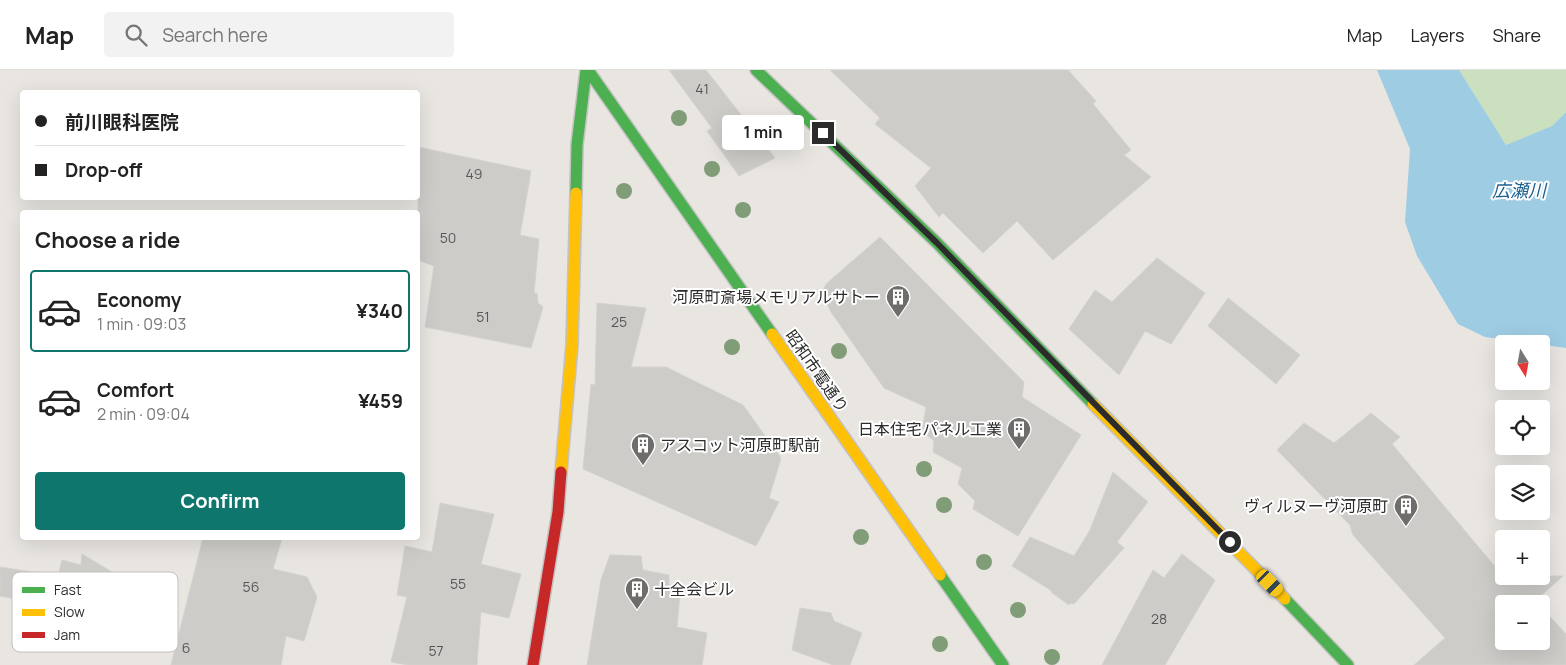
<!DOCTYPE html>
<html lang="en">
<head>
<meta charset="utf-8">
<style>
  :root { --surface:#fff; --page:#f2f2f2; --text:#222; --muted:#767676; --line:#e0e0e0; --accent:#0f766e }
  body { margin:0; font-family:Manrope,"Noto Sans JP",sans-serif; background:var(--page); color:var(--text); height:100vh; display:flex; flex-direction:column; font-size:19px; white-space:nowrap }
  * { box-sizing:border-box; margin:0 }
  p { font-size:16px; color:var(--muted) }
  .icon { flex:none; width:28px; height:28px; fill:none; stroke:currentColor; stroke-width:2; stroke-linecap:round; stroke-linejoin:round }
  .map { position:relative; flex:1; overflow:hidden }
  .details { position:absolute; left:20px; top:140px; width:400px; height:330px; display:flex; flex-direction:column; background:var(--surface); border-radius:5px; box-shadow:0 5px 20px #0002 }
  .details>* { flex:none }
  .guide { position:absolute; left:20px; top:20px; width:400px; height:110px; border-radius:5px; box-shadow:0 5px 20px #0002; display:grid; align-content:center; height:110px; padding:0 15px; background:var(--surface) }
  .needle { width:32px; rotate:169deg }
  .fabs { position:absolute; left:1495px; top:265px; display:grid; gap:10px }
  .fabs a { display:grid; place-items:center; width:55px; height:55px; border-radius:5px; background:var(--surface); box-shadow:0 5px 20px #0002; font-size:25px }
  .end { position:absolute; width:22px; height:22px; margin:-11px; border:6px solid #2c2c2c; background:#fff; box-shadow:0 0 0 2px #fff }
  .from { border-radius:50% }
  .bubble { position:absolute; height:35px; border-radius:5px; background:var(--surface); box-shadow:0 5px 20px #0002; font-size:16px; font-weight:700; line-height:35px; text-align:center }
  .car { position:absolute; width:15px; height:30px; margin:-15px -8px; border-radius:6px; box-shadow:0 0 4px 1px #0007; background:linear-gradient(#f5c518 24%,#345 0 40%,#f5c518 0 76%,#345 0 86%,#f5c518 0) }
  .guide b { display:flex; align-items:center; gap:18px; height:48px; font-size:19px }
  .guide b+b { border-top:1px solid var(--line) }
  .guide i { width:12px; height:12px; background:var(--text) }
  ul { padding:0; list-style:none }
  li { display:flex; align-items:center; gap:15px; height:82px; margin:0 10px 8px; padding:0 5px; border:2px solid transparent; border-radius:5px }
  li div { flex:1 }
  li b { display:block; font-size:19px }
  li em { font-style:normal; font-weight:700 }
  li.active { border-color:var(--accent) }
  li>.icon { width:45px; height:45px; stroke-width:1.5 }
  h2 { padding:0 15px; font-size:22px; line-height:60px }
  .primary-button { display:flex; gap:10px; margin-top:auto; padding:10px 15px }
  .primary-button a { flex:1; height:58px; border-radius:5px; background:var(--accent); color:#fff; font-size:20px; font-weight:700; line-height:58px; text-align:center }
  header { display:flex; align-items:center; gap:30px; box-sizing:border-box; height:70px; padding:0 25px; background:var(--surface); border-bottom:1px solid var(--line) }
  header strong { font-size:24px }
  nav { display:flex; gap:28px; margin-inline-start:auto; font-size:18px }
  .search { width:350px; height:45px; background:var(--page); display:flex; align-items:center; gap:12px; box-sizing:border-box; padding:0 18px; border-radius:5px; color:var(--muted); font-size:19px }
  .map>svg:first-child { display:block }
  .green { fill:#cbe0bf }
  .water { fill:#9ecce3 }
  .building { fill:#ceccc9; stroke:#d4d2ce }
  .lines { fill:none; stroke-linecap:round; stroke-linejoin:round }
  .fast-casing { stroke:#c4c2c2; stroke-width:14 }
  .slow-casing { stroke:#c4c2c2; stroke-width:14 }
  .jam-casing { stroke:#c4c2c2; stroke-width:14 }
  .fast { stroke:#4caf50; stroke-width:11 }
  .slow { stroke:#ffc107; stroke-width:11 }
  .jam { stroke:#c62828; stroke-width:11 }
  .tree { fill:#809d78 }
  .route { stroke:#2c2c2c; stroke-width:6 }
  .labels { text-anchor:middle; stroke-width:4; stroke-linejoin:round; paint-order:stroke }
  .number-label { font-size:14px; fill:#565655 }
  .poi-label { font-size:16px; fill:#2c2c2c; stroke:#fff; text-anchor:end }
  .street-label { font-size:16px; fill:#2c2c2c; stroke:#fff }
  .water-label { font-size:18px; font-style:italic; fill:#1c6090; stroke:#fff }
  .key { fill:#fff; stroke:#c0c0c0; stroke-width:1 }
  .key-label { font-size:14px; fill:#2c2c2c }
</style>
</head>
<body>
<header>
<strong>Map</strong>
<div class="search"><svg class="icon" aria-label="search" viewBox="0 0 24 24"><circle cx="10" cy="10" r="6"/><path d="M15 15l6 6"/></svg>Search here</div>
<nav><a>Map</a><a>Layers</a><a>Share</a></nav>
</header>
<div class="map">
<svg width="1566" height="595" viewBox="0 0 1566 595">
  <rect width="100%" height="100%" fill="#e9e6e2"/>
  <polygon class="green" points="1459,0 1566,0 1566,42 1552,56 1506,75"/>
  <polygon class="water" points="1377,0 1459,0 1506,75 1552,56 1566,42 1566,278 1485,267 1458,254 1417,186 1405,152 1410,79"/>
  <g class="building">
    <polygon points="669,0 706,0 775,88 739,106 707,61 712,58"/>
    <polygon points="830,0 1068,0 1096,31 1093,34 1131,80 1124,85 1151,107 1053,190 1017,151 983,183 943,143 939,147 915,116 931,98 875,54 880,48"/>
    <polygon points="418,77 531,101 520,165 539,169 534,223 537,223 538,233 543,237 531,278 425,257 434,196 418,190"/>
    <polygon points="880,167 1024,312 1022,327 1081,365 1018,466 973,439 975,431 958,414 962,398 933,382 934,371 922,361 926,337 884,318 831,242 822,224 826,214"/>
    <polygon points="1157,188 1205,223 1171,274 1145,261 1119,305 1069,259 1095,220 1112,232"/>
    <polygon points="1228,228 1300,285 1276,314 1208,256"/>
    <polygon points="597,233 646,238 631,297 666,297 743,335 781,388 769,428 779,432 756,476 583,399 591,314 595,315"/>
    <polygon points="1371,343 1400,367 1392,374 1503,506 1563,506 1535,531 1538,534 1504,534 1504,571 1541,571 1541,537 1566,564 1566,595 1414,595 1445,568 1353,465 1350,455 1277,380 1304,353 1334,373"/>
    <polygon points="1113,402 1148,432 1117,472 1124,478 1074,534 1071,533 1069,535 1051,522 1052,521 1012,496 1030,467 1074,486 1089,462"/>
    <polygon points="440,433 494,444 481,494 521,504 509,548 481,542 477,595 409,595 391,592 407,527 397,525 405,476 432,482"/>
    <polygon points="203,468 282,468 273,499 307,507 317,527 304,571 286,566 281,595 171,595"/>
    <polygon points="82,484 134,515 149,556 0,526 0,497 58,506 62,490 81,495"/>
    <polygon points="1182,484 1215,510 1165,595 1102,595 1153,500 1164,508"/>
    <polygon points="610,485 641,486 643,500 669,505 669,520 680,523 677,557 707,563 702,595 587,595 601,510"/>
    <polygon points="800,538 831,543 834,551 862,563 850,595 833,595 792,580"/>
  </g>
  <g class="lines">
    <g class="fast-casing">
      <g id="fast">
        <polyline points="588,0 772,264"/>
        <polyline points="756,0 937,173 1093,334"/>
        <polyline points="576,123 577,75 586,0"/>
        <polyline points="940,505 1003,595"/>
        <polyline points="1285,529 1348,595"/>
      </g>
    </g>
    <g class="slow-casing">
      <g id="slow">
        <polyline points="772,264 940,505"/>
        <polyline points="1093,334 1285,529"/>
        <polyline points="561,402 572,275 576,123"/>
      </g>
    </g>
    <g class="jam-casing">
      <polyline id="jam" points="533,595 558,442 561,402"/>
    </g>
    <use href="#fast" class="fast"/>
    <use href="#slow" class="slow"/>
    <use href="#jam" class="jam"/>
  </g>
  <g class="tree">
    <circle cx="679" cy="48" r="8"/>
    <circle cx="712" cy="99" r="8"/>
    <circle cx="624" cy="121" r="8"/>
    <circle cx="743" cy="140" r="8"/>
    <circle cx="732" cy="277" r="8"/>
    <circle cx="839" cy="281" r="8"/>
    <circle cx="924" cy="399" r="8"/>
    <circle cx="944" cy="435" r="8"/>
    <circle cx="861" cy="467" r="8"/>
    <circle cx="984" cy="492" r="8"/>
    <circle cx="1018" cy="540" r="8"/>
    <circle cx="940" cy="574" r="8"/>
    <circle cx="1052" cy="587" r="8"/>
  </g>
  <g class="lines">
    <polyline class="route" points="823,63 937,173 1230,472"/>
  </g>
  <defs>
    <g id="building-pin" transform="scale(1.25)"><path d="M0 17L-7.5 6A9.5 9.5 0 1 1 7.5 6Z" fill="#6e6d6c" stroke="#fff"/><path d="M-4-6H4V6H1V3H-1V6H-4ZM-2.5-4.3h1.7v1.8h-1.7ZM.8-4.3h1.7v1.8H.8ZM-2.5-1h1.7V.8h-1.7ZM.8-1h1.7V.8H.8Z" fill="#fff"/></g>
  </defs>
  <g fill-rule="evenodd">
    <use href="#building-pin" x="898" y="227"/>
    <use href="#building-pin" x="1019" y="359"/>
    <use href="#building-pin" x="643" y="375"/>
    <use href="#building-pin" x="1406" y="436"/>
    <use href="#building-pin" x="637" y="519"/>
  </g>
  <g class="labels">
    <g class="number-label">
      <text x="702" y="24">41</text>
      <text x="474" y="109">49</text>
      <text x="448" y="173">50</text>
      <text x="483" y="252">51</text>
      <text x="619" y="257">25</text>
      <text x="458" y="519">55</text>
      <text x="251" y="522">56</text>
      <text x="1159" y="554">28</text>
      <text x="186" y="583">6</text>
      <text x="436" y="586">57</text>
    </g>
    <g class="poi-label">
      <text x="880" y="233">河原町斎場メモリアルサトー</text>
      <text x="1002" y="365">日本住宅パネル工業</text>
      <text x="660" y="381" text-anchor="start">アスコット河原町駅前</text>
      <text x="1388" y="442">ヴィルヌーヴ河原町</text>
      <text x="654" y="525" text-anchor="start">十全会ビル</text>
    </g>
    <g class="street-label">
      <text transform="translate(817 301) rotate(55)" y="6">昭和市電通り</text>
    </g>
    <g class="water-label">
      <text x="1519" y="127">広瀬川</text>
    </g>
  </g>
  <rect x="12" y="502" width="166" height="80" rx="8" class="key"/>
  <rect x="22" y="517" width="23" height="6" fill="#4caf50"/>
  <rect x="22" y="539" width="23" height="7" fill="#ffc107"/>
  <rect x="22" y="562" width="23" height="6" fill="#c62828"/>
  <g class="key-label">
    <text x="54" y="525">Fast</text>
    <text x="54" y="547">Slow</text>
    <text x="54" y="570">Jam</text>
  </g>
</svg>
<div class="fabs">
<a><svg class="needle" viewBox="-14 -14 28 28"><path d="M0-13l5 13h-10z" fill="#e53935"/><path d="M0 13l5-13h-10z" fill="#767676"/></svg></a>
<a><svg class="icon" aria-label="locate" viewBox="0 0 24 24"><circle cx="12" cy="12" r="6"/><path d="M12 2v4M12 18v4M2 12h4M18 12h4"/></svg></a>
<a><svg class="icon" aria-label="layers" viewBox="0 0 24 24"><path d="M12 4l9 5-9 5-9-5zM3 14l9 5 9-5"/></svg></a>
<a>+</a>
<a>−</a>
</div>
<i class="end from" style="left:1230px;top:472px"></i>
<i class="end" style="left:823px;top:63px"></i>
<div class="bubble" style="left:722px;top:45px;width:82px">1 min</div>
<i class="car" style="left:1270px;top:513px;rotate:136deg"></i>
<div class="guide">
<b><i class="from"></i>前川眼科医院</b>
<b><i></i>Drop-off</b>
</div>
<section class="details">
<h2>Choose a ride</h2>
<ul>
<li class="active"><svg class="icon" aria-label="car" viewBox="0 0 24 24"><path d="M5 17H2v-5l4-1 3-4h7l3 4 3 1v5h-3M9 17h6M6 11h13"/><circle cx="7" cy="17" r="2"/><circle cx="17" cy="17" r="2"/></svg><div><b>Economy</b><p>1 min · 09:03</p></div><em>¥340</em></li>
<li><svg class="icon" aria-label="car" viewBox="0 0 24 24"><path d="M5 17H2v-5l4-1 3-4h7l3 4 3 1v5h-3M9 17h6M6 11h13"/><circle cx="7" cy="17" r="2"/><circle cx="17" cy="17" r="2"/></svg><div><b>Comfort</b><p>2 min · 09:04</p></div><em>¥459</em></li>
</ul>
<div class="primary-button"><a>Confirm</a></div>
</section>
</div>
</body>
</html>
